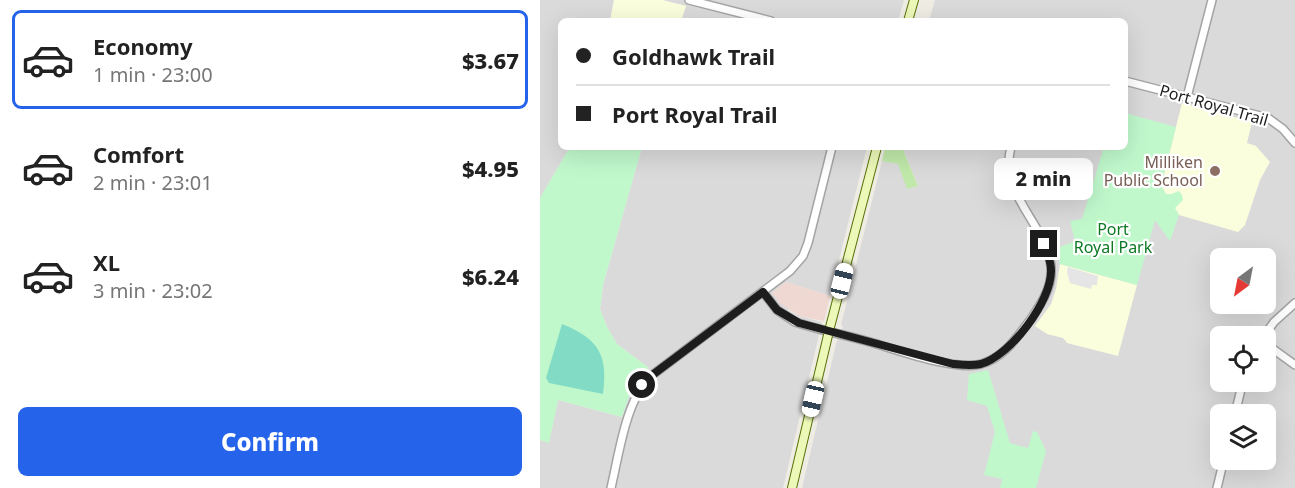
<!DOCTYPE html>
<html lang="en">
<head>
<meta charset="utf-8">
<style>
  :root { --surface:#fff; --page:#f2f2f2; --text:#222; --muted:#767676; --line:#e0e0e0; --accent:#2563eb }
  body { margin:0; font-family:"Noto Sans",sans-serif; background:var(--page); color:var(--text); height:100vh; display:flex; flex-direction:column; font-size:22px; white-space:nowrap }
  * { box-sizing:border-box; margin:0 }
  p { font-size:20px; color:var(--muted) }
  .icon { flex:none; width:33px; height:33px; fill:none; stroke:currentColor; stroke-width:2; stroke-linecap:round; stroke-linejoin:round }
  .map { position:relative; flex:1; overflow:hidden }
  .side { display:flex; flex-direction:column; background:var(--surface); width:540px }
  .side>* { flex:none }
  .hud { position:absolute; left:18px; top:18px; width:570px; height:132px; border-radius:9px; box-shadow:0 6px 24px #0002; display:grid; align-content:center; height:132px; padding:0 18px; background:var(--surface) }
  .needle { width:39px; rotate:212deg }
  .tools { position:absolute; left:670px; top:248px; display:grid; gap:12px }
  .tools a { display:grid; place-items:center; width:66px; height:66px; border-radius:9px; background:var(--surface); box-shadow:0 6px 24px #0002; font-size:30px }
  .end { position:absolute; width:27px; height:27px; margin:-14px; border:8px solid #1d1d1d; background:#fff; box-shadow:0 0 0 3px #fff }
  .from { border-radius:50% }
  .bubble { position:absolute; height:42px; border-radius:9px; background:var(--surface); box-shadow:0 6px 24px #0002; font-size:20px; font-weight:800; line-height:42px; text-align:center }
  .car { position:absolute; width:18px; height:36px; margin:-18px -9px; border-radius:8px; box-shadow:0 0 4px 2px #0007; background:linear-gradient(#fff 24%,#345 0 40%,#fff 0 76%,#345 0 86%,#fff 0) }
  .hud b { display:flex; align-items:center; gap:21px; height:57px; font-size:22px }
  .hud b+b { border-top:2px solid var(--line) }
  .hud i { width:15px; height:15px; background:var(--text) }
  ul { padding:10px 0 0; list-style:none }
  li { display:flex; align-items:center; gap:18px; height:99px; margin:0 12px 9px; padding:0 6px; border:3px solid transparent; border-radius:9px }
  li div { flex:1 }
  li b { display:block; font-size:22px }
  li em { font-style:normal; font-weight:800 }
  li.active { border-color:var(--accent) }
  li>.icon { width:54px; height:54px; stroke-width:1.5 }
  .cta { display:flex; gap:12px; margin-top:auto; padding:12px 18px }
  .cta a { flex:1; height:69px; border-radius:9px; background:var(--accent); color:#fff; font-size:24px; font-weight:800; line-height:69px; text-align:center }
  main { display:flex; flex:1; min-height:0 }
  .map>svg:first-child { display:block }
  .residential { fill:#dbdada; fill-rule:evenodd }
  .commercial { fill:#efd7d2 }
  .education { fill:#fafedc }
  .grass { fill:#c0e8aa }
  .park { fill:#c0f8cc }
  .pitch { fill:#82dcc5 }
  .parking { fill:#e5e5e5 }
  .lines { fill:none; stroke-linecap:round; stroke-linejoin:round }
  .tertiary-casing { stroke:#a4a4a4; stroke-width:10 }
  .secondary-casing { stroke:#577107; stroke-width:10 }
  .tertiary { stroke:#fff; stroke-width:7 }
  .secondary { stroke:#ecf8b8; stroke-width:8 }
  .route { stroke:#1d1d1d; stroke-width:8 }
  .education-dot { fill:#8d6e63; stroke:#fff; stroke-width:2 }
  .labels { text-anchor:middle; stroke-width:4.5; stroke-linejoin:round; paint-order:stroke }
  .street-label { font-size:16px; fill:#1d1d1d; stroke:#fff }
  .education-label { font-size:16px; fill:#785e54; stroke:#fff; text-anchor:end }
  .park-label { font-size:16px; fill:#0e7925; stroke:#fff }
</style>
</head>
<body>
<main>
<section class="side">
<ul>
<li class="active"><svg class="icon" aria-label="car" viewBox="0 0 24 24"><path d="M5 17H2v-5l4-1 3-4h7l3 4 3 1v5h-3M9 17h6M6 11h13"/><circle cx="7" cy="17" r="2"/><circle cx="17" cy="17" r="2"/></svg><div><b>Economy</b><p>1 min · 23:00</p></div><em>$3.67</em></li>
<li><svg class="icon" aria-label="car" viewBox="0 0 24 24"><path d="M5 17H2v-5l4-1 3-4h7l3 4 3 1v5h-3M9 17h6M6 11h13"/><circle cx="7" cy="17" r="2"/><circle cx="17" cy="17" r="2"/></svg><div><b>Comfort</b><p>2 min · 23:01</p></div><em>$4.95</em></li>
<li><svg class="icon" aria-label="car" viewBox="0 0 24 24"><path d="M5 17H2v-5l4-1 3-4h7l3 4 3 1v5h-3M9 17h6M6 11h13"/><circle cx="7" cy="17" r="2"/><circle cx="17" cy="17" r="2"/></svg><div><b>XL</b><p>3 min · 23:02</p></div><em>$6.24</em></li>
</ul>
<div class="cta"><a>Confirm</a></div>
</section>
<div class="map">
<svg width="755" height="488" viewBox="0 0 755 488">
  <rect width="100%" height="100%" fill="#eeece3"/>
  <g class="residential">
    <polygon points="0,0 74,0 70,21 21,21 21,147 30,147 0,198"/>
    <polygon points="122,0 364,0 358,21 141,21 146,6"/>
    <path d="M395 0H755V488H262L296 344 303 327 301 325 342 161 358 164 368 189 378 185 362 147H585V21H389ZM681 258H726V303H681ZM681 336H726V381H681ZM681 414H726V459H681Z"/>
    <polygon points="102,147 327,147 290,296 246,282 248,310 259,316 282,322 243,488 0,488 0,440 9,442 18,400 82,417 92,387 109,368 77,344 67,327 60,309 63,285"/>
  </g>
  <polygon class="commercial" points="246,282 290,296 284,321 259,316 240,303 232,293"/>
  <g class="education">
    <polygon points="74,0 122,0 146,6 141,21 70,21"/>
    <polygon points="642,103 712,122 707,143 716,146 730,162 720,180 705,225 698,232 639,215 621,186"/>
    <polygon points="520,264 597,285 578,356 527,343 523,338 507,334 495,326 511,304 516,289"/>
  </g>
  <polygon class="grass" points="345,147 362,147 378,186 367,189 358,164 342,161"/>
  <g class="park">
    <polygon points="585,113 636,127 621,186 626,194 631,194 639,191 642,195 643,200 635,208 639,215 630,241 615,220 597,285 520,264 515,249 535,241 530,221 542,219 564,147 585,147"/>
    <polygon points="30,147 102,147 63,285 60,309 67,327 77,344 109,368 92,387 82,417 18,400 9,443 0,440 0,198"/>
    <polygon points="448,370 470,443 488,448 493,431 497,432 506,451 496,488 460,488 462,479 444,475 455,432 447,406 427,400 429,374"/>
  </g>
  <path class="pitch" d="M22 324C59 339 68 355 63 394L9 383 6 378Z"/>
  <polygon class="parking" points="528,267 558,276 557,285 552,285 551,289 530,283 527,272"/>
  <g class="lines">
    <g class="tertiary-casing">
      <g id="tertiary">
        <polyline points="149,0 231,21"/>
        <polyline points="585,81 728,118 743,129 755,143"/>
        <polyline points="647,97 672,0"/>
        <path d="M223 292 237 310 255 322C279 330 305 335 330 342 358 350 414 371 441 364 464 358 477 337 491 319 503 301 515 283 510 260 501 220 459 192 471 147"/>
        <polyline points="724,336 734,322 755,303"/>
        <polyline points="726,344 755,365"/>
        <polyline points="695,414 703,381"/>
        <path d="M71 488C79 454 86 399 111 376L250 271 263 256 268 243 292 147"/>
        <polyline points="677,488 684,459"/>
      </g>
    </g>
    <g class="secondary-casing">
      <g id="secondary">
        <polyline points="368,21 374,0"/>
        <polyline points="252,488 289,331 337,147"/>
      </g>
    </g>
    <use href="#tertiary" class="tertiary"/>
    <use href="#secondary" class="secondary"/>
  </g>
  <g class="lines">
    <path class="route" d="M102 385 111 376 223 292 237 310 259 323 413 364C423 365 432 366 441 364 470 356 512 301 511 270 511 261 507 252 504 244"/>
  </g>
  <circle class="education-dot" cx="675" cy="171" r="6"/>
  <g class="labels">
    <g class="street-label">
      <text transform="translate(674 105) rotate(16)" y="6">Port Royal Trail</text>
    </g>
    <g class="education-label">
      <text x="663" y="168">Milliken<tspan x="663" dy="18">Public School</tspan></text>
    </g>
    <g class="park-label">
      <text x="573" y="235">Port<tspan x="573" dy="18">Royal Park</tspan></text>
    </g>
  </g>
</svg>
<div class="tools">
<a><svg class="needle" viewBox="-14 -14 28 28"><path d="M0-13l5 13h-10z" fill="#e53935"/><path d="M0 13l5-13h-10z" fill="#767676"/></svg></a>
<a><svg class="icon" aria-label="locate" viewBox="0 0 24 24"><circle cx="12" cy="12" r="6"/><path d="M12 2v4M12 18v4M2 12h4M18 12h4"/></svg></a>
<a><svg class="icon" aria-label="layers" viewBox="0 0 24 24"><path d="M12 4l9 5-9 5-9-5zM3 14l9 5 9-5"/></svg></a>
</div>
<i class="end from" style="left:102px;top:385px"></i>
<i class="end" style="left:504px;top:244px"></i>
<div class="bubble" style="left:454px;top:158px;width:99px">2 min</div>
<i class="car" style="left:302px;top:281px;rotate:14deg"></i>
<i class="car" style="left:273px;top:399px;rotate:193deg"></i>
<div class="hud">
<b><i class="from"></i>Goldhawk Trail</b>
<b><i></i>Port Royal Trail</b>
</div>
</div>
</main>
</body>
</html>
